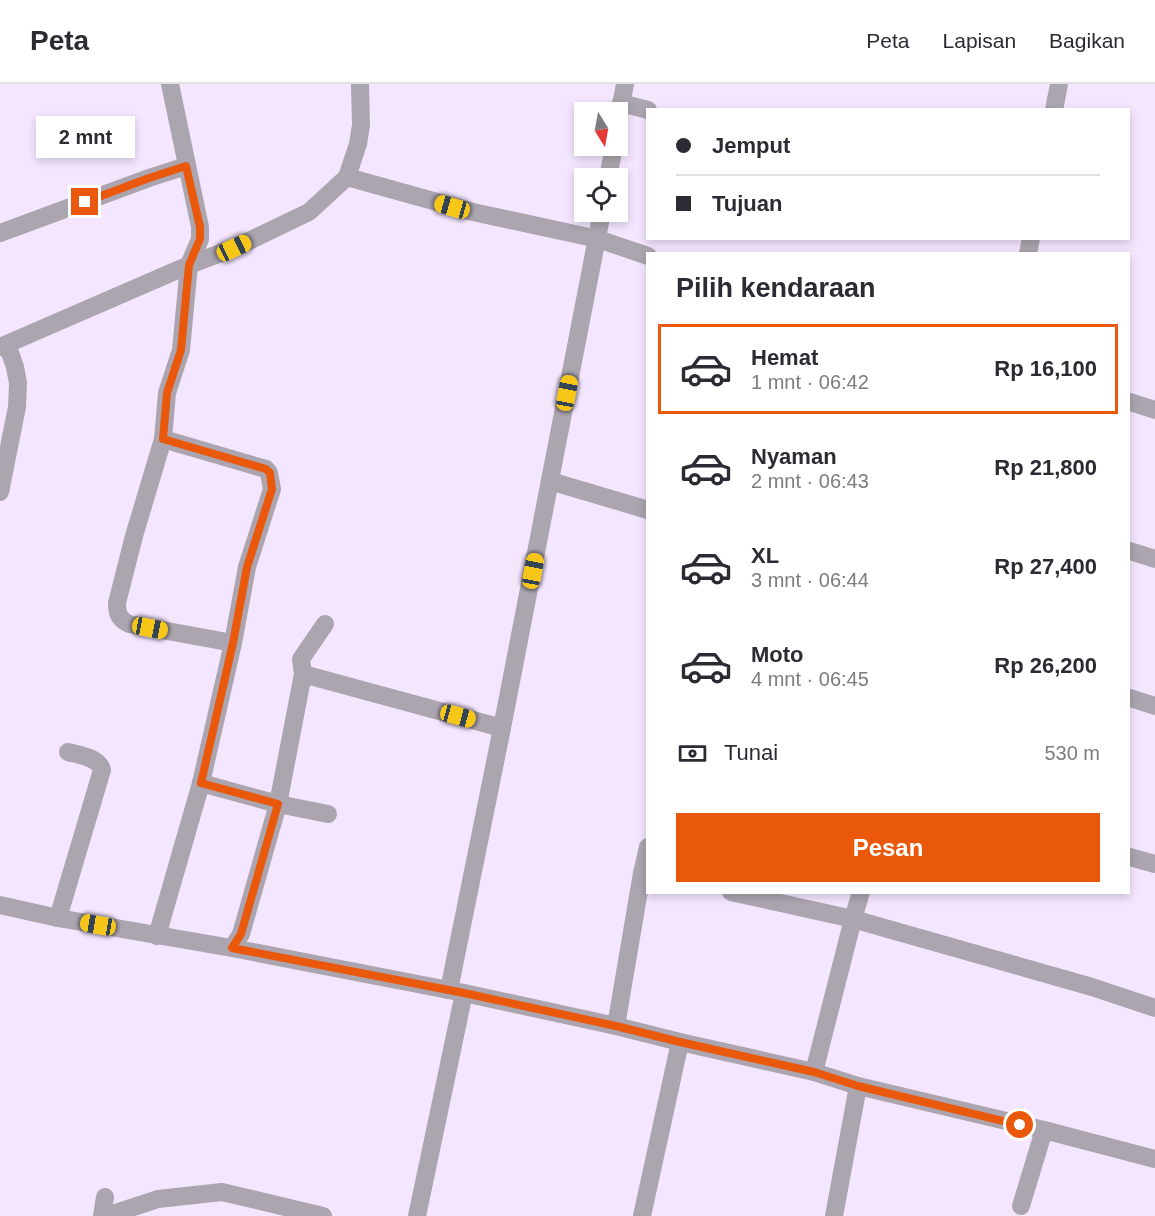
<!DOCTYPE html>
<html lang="id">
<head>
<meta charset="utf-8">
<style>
  :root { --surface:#fff; --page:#f2f2f3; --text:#2b2b33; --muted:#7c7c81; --line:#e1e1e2; --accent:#ea580c }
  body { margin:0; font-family:Helvetica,sans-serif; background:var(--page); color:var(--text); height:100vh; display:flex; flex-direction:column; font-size:22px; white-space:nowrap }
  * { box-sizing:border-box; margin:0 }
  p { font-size:20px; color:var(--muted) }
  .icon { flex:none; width:33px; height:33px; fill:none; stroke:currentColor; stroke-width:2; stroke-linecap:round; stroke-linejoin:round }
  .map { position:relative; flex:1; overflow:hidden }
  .panel { position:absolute; left:646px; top:168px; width:484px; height:642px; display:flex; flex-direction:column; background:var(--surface); border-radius:0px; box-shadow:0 3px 9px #0003 }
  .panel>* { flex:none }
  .banner { position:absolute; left:646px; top:24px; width:484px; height:132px; border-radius:0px; box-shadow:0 3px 9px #0003; display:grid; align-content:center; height:132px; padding:0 30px; background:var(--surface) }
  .needle { width:39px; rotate:169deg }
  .tools { position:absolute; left:574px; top:18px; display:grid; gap:12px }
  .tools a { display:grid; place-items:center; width:54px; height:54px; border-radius:0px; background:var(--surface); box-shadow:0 3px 9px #0003; font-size:30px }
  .end { position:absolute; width:27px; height:27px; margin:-14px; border:8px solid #ea580c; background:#fff; box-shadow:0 0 0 3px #fff }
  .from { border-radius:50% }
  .bubble { position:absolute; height:42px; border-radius:0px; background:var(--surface); box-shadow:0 3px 9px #0003; font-size:20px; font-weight:700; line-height:42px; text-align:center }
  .car { position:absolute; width:18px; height:36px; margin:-18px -9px; border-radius:8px; box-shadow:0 0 4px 2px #0007; background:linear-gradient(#f5c518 24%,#345 0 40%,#f5c518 0 76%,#345 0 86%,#f5c518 0) }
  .banner b { display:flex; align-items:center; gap:21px; height:57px; font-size:22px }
  .banner b+b { border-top:2px solid var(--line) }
  .banner i { width:15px; height:15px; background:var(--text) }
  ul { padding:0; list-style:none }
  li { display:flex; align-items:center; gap:18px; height:90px; margin:0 12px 9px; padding:0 18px; border:3px solid transparent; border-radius:0px }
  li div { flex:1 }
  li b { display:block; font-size:22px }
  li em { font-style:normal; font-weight:700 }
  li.active { border-color:var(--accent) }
  li>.icon { width:54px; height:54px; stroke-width:1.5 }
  h2 { padding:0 30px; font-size:27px; line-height:72px }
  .pay { display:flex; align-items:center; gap:15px; height:66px; padding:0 30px; font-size:22px }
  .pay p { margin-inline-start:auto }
  .primary-button { display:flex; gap:12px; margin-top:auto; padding:12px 30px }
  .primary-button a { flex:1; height:69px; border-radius:0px; background:var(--accent); color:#fff; font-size:24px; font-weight:700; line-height:69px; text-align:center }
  header { display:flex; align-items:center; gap:36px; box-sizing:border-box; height:84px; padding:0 30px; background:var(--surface); border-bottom:2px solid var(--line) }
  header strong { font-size:28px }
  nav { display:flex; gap:33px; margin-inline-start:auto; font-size:21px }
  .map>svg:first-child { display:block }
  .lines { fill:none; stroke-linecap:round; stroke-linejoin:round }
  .minor { stroke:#aba5af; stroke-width:18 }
  .route { stroke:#ea580c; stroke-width:8 }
</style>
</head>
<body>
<header>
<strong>Peta</strong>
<nav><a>Peta</a><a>Lapisan</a><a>Bagikan</a></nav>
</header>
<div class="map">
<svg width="1155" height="1132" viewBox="0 0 1155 1132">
  <rect width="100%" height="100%" fill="#f4e6ff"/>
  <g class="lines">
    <g class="minor">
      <path d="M170 0 200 143V155L189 181 181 266 167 309 163 355 134 452 117 519C117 530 119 535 129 540L233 559"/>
      <polyline points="621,19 648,26"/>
      <polyline points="1054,26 1059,0"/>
      <polyline points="618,37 625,0"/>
      <polyline points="347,93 473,128 598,155 648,172"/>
      <polyline points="608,94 614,62"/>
      <polyline points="0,149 149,94 186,82"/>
      <polyline points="1028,170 1031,154"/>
      <polyline points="0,263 189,181 234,164 309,128 347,93 358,60 361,41 360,0"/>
      <polyline points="1130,318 1155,326"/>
      <polyline points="550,397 648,426"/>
      <polyline points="0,408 17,323 18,299 15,283 7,260"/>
      <polyline points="1130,467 1155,475"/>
      <polyline points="303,590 502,644"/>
      <polyline points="1130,614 1155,622"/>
      <polyline points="201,699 278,720 328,730"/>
      <polyline points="1130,773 1155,780"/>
      <polyline points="731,808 853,835 1092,903 1155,924"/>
      <polyline points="0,821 58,834 232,864 464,909 616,942 680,958 814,988 858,1002 1044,1046 1155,1075"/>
      <path d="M58 834 102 686C99 673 79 671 68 668"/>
      <polyline points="157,852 201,699 233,559 247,483 272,405 269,389 266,385 163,355"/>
      <polyline points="232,864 241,850 278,720 303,590 301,575 325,540"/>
      <polyline points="449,906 502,644 602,128"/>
      <polyline points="616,942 642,789 648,763"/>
      <polyline points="814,988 853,835 861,808"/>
      <polyline points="1021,1122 1044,1046"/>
      <polyline points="102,1132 105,1113"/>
      <polyline points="106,1132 158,1115 222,1108 323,1132"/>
      <polyline points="417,1132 464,909"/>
      <polyline points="642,1132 680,958"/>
      <polyline points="834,1132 858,1002"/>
    </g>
  </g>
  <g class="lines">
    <polyline class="route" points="85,118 149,94 186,82 200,143 200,155 189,181 181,266 167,309 163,355 266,385 270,389 272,405 247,483 233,559 201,699 278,720 241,850 232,864 464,909 616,942 680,958 814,988 858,1002 1020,1041"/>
  </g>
</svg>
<div class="tools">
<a><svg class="needle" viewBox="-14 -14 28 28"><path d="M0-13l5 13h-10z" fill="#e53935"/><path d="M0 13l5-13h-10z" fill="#7c7c81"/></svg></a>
<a><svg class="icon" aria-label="locate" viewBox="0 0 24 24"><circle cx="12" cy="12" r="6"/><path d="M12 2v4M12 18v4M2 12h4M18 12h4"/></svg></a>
</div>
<i class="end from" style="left:1020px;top:1041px"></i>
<i class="end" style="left:85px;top:118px"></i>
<div class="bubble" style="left:36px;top:32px;width:99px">2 mnt</div>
<i class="car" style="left:452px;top:123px;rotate:286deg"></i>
<i class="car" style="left:234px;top:164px;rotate:65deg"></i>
<i class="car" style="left:567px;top:309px;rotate:11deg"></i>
<i class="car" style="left:533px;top:487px;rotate:11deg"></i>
<i class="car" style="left:150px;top:544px;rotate:101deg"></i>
<i class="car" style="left:458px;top:632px;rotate:105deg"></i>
<i class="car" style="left:98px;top:841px;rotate:280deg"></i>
<div class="banner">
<b><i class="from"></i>Jemput</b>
<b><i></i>Tujuan</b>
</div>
<section class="panel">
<h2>Pilih kendaraan</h2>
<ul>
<li class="active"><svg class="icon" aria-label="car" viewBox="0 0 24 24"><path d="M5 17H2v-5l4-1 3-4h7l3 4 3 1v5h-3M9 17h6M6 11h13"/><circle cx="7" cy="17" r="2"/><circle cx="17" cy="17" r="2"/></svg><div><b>Hemat</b><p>1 mnt · 06:42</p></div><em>Rp 16,100</em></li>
<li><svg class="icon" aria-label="car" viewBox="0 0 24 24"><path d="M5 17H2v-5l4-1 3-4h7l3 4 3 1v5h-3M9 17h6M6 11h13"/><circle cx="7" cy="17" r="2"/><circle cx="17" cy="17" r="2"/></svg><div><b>Nyaman</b><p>2 mnt · 06:43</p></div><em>Rp 21,800</em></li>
<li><svg class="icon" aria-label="car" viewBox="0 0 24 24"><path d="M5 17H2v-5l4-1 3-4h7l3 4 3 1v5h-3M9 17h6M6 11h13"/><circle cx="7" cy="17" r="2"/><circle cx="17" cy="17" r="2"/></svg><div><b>XL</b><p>3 mnt · 06:44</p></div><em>Rp 27,400</em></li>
<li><svg class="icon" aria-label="car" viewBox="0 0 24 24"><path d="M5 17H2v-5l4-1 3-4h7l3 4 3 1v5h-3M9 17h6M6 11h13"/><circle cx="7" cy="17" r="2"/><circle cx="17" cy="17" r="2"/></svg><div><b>Moto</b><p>4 mnt · 06:45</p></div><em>Rp 26,200</em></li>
</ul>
<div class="pay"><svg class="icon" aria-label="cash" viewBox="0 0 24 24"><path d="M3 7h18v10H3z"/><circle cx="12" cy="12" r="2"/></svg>Tunai<p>530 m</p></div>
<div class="primary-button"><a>Pesan</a></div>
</section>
</div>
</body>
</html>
